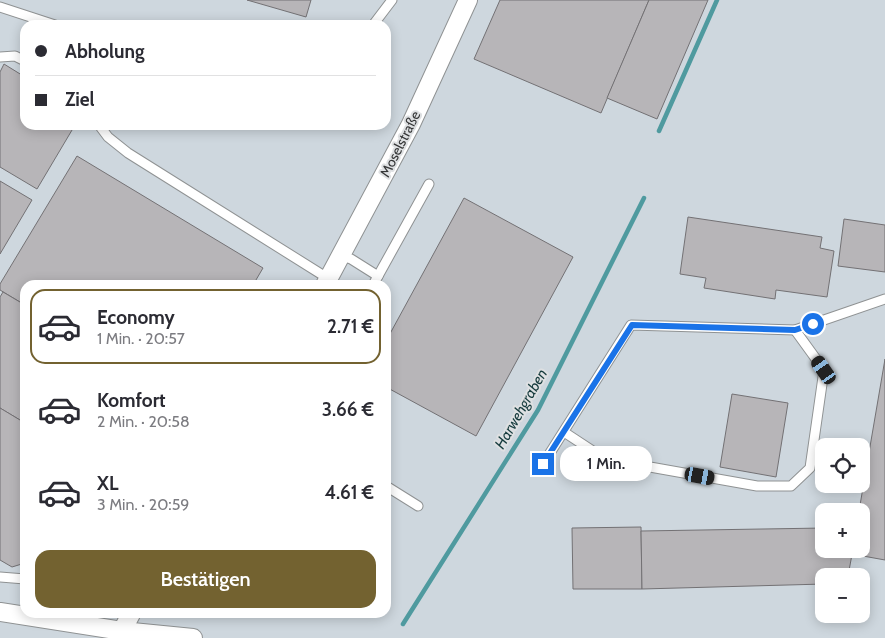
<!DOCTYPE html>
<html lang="de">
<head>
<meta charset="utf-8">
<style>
  :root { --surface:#fff; --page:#f7f7f7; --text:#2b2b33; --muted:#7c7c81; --line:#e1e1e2; --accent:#736230 }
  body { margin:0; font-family:Cabin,sans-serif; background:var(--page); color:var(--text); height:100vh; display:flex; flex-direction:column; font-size:19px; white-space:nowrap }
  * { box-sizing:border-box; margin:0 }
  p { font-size:16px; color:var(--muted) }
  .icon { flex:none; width:28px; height:28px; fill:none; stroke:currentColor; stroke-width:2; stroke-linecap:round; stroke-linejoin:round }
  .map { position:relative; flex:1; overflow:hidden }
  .details { position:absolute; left:20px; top:280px; width:371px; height:338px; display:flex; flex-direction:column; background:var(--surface); border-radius:15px; box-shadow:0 2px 12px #0003 }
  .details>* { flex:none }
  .guide { position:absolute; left:20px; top:20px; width:371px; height:110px; border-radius:15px; box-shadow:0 2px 12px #0003; display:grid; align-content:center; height:110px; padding:0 15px; background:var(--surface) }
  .buttons { position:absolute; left:815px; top:438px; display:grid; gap:10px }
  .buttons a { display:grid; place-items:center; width:55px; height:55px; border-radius:10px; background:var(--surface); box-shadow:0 2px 12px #0003; font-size:25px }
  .end { position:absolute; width:22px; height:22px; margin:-11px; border:6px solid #1a73e8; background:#fff; box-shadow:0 0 0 2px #fff }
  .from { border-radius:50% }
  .bubble { position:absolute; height:35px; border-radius:15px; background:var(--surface); box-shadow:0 2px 12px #0003; font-size:16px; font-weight:600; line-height:35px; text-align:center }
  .car { position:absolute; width:15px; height:30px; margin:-15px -8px; border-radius:6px; box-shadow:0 0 4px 1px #0007; background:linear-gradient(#222 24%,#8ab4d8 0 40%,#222 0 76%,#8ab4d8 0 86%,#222 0) }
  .guide b { display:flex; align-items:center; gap:18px; height:48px; font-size:19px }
  .guide b+b { border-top:1px solid var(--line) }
  .guide i { width:12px; height:12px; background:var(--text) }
  ul { padding:9px 0 0; list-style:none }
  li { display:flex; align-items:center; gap:15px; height:75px; margin:0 10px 8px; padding:0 5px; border:2px solid transparent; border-radius:15px }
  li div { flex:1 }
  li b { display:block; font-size:19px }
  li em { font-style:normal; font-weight:600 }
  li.current { border-color:var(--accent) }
  li>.icon { width:45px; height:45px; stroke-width:1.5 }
  .cta { display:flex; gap:10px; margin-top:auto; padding:10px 15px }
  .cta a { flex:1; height:58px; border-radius:15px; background:var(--accent); color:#fff; font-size:20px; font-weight:600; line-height:58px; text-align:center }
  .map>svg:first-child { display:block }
  .built { fill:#ced7de; fill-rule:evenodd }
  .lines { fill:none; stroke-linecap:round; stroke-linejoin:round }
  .stream { stroke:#4f9a9f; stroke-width:4.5 }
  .building { fill:#b7b5b8; stroke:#737174 }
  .lane-casing { stroke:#8f9293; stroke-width:11 }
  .street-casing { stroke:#8f9293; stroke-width:20 }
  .lane { stroke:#fff; stroke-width:9 }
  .street { stroke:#fff; stroke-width:18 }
  .route { stroke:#1a73e8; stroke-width:6 }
  .labels { text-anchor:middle; stroke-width:4; stroke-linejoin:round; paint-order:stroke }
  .street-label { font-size:14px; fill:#353637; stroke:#dee0e2 }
  .water-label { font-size:15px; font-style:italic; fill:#163b3d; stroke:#dee0e2 }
</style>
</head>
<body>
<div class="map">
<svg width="885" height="638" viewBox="0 0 885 638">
  <rect width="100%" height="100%" fill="#dee0e2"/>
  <path class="built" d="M0 0H885V638H0ZM25 25H386V125H25ZM25 285H386V612H25ZM824 446H861V484H824ZM824 511H861V549H824ZM824 576H861V614H824Z"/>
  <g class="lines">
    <g class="stream">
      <polyline points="659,131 717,0"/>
      <polyline points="403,624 538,410 644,198"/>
    </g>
  </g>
  <g class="building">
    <polygon points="247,0 311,0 306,17"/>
    <polygon points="500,0 649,0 601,113 474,59"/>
    <polygon points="649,0 708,0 657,119 607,98"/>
    <polygon points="4,64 25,77 25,125 75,125 37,189 0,167 0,72"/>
    <polygon points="77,156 263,268 253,285 25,285 25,305 0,290 0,284"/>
    <polygon points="0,181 32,200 0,254"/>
    <polygon points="464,198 573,257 476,436 386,387 386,341"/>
    <polygon points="688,217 822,237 820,248 834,251 827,297 776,290 775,299 704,288 706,278 680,274"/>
    <polygon points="844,219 885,225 885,272 838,266"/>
    <polygon points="3,292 25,305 25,423 0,408 0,297"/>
    <polygon points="885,359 885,560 852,554 853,549 861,549 861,511 859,511"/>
    <polygon points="732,394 788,403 776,477 720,467"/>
    <polygon points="0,408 25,423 25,563 12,567 0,560"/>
    <polygon points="641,527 642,589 573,589 572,528"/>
    <polygon points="824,528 824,549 853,549 848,576 824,576 824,584 642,589 641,531"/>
  </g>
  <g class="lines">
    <g class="lane-casing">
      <g id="lane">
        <polyline points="0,7 55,25"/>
        <polyline points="373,25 392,0"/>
        <polyline points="0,57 15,56 25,61"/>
        <polyline points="99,125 108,137 128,153 329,279"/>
        <polyline points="342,256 351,259 378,276 373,285"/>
        <polyline points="378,276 429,184"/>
        <polyline points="564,432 605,459 757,486 791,486 810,468 824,370 795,330"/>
        <polyline points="543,464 631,325 795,330 885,299"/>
        <polyline points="386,486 418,506"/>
        <polyline points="0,577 25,579"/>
      </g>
    </g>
    <g class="street-casing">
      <g id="street">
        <polyline points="325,285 411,124 468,0"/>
        <polyline points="0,612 122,631 193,638"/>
        <polyline points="122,631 132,612"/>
      </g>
    </g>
    <use href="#lane" class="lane"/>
    <use href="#street" class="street"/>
  </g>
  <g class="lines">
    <polyline class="route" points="543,464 632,325 795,330 813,324"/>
  </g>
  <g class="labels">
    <g class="street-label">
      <text transform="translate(400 144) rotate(-63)" y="5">Moselstraße</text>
    </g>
    <g class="water-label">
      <text transform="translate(521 409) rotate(-60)" y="5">Harwehgraben</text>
    </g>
  </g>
</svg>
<div class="buttons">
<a><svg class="icon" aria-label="locate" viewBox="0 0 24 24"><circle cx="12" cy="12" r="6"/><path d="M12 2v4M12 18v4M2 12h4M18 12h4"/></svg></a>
<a>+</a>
<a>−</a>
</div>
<i class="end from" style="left:813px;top:324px"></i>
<i class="end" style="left:543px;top:464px"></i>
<div class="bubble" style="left:560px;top:446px;width:92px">1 Min.</div>
<i class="car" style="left:824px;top:370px;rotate:325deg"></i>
<i class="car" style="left:700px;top:476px;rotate:100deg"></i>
<div class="guide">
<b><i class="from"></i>Abholung</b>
<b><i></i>Ziel</b>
</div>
<section class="details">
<ul>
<li class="current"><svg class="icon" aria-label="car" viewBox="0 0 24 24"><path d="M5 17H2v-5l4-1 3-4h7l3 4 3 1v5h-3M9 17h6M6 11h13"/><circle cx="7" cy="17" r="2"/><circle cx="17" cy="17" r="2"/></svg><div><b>Economy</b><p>1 Min. · 20:57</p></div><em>2.71 €</em></li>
<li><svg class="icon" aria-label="car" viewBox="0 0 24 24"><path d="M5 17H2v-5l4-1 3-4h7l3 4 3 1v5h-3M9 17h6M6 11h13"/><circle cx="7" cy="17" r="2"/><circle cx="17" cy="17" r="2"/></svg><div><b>Komfort</b><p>2 Min. · 20:58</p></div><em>3.66 €</em></li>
<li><svg class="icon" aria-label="car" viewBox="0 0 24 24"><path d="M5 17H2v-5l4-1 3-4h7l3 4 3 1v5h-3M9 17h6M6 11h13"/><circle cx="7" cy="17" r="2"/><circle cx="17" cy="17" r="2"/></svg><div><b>XL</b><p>3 Min. · 20:59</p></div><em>4.61 €</em></li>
</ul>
<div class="cta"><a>Bestätigen</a></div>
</section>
</div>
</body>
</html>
